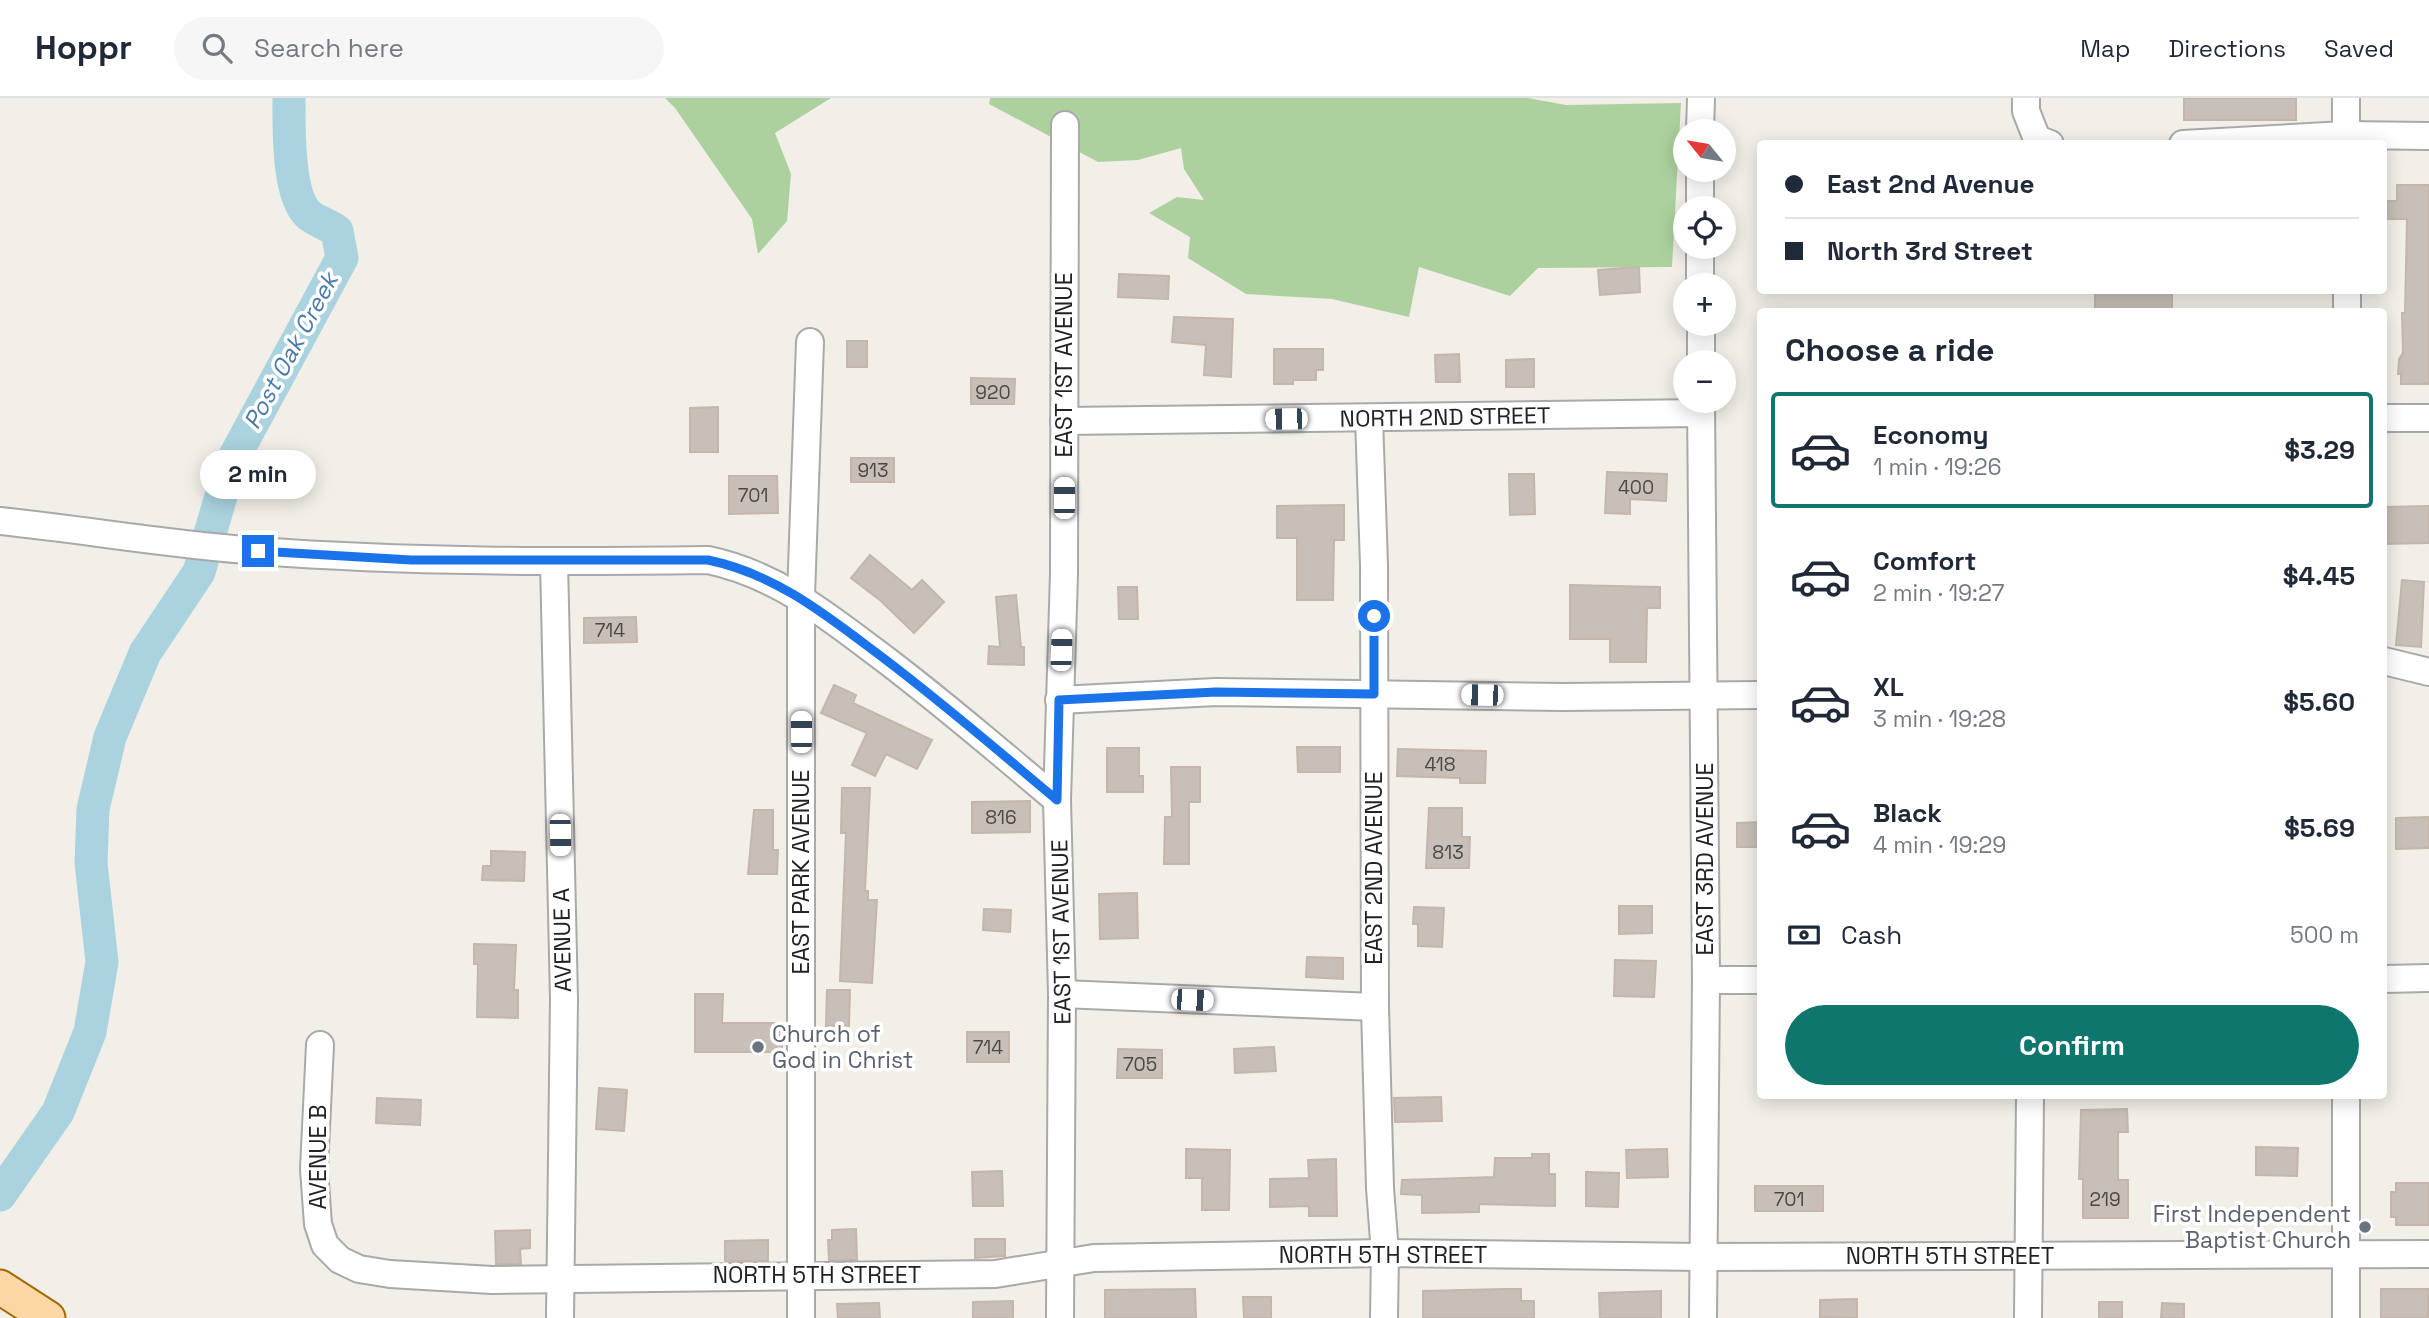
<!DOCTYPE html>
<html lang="en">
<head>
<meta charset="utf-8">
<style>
  :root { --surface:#fff; --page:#f6f6f7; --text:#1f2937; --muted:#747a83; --line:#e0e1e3; --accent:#0f766e }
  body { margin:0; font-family:"Space Grotesk",sans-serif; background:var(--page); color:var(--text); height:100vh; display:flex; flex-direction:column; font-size:26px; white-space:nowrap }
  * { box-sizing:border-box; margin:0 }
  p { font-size:23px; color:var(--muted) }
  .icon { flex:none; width:38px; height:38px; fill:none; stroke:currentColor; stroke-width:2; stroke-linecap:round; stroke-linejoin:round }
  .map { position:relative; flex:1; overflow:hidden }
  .side { position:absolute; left:1757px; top:210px; width:630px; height:791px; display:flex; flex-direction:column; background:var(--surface); border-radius:7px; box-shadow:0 4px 18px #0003 }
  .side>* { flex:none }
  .guide { position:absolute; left:1757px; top:42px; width:630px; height:154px; border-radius:7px; box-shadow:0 4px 18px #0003; display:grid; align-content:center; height:154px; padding:0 28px; background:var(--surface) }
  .needle { width:46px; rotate:300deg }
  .controls { position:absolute; left:1673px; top:21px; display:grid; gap:14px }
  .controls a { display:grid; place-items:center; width:63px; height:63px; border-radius:50%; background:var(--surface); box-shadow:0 4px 18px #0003; font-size:35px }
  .end { position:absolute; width:32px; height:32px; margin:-16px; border:9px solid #1a73e8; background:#fff; box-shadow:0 0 0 4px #fff }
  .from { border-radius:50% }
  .bubble { position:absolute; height:49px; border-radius:24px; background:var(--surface); box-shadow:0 4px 18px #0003; font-size:23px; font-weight:800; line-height:49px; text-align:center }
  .car { position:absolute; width:21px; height:42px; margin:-21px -10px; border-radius:9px; box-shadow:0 0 5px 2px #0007; background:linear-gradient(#fff 24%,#345 0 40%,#fff 0 76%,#345 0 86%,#fff 0) }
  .guide b { display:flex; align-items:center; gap:24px; height:66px; font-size:26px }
  .guide b+b { border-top:2px solid var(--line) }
  .guide i { width:18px; height:18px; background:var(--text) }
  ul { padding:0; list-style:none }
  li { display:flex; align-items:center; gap:21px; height:116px; margin:0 14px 10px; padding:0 14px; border:4px solid transparent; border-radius:7px }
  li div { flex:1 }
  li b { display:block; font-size:26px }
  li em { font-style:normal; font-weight:800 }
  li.on { border-color:var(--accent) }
  li>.icon { width:63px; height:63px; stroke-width:1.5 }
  h2 { padding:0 28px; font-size:32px; line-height:84px }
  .pay { display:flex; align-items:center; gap:18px; height:77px; padding:0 28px; font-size:26px }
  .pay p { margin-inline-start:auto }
  .primary-button { display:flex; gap:14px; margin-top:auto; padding:14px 28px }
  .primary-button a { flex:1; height:80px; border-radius:42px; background:var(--accent); color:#fff; font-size:28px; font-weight:800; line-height:80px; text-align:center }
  header { display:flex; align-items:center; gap:42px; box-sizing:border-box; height:98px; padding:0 35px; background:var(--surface); border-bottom:2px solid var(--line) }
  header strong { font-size:33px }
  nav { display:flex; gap:38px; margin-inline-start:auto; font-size:24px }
  .search { width:490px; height:63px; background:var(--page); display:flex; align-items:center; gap:18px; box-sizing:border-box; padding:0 24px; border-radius:38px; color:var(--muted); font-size:26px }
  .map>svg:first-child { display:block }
  .forest { fill:#add19e }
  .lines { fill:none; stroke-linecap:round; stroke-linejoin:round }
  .river { stroke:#aad3df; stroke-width:33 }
  .building { fill:#c7bfb8; stroke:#c4b6ab; stroke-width:2 }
  .minor-casing { stroke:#a9a9a9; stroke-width:30 }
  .major-casing { stroke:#a06b00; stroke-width:37 }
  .minor { stroke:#fff; stroke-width:26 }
  .major { stroke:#fcd6a4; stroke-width:33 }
  .route { stroke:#1a73e8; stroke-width:9 }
  .worship-dot { fill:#6b7280; stroke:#fff; stroke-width:2.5 }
  .labels { text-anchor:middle; stroke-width:7; stroke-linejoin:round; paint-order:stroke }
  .number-label { font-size:19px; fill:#4b4948 }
  .street-label { font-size:23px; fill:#222; stroke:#fff }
  .worship-label { font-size:23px; fill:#5b616d; stroke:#fff; text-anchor:start }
  .water-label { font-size:24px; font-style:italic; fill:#4a7aab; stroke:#fff }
</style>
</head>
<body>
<header>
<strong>Hoppr</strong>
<div class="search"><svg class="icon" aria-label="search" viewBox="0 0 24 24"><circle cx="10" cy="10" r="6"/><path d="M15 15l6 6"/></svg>Search here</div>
<nav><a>Map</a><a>Directions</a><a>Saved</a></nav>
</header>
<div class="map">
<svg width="2429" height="1220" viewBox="0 0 2429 1220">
  <rect width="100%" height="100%" fill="#f2efe9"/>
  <g class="forest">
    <polygon points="665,0 831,0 775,35 791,76 787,123 758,156 752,121 675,10"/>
    <polygon points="990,0 1528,0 1566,7 1681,5 1672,169 1538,170 1510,198 1419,169 1409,219 1332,201 1246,196 1188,160 1190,139 1149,115 1177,99 1204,102 1184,71 1181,50 1138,62 1098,64 989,6"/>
  </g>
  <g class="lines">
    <path class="river" d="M0 1097 58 1014 90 934 102 864 91 765 93 711 110 639 145 555 199 474 230 367 342 160 337 133C329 127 316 123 309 117 287 98 289 28 289 0"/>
  </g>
  <g class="building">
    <rect x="2184" y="0" width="112" height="22"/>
    <polygon points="2397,87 2429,87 2429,286 2401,286 2401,276 2398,276 2399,261 2403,255 2402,215 2405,215 2407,121 2384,121 2384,103 2397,103"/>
    <polygon points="1639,169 1640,194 1600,197 1598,172"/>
    <polygon points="1119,176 1169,178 1168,201 1118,199"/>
    <rect x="2095" y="192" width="77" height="19"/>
    <polygon points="1174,219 1233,221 1231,279 1204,277 1206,247 1172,244"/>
    <rect x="847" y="243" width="20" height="26"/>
    <polygon points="1274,251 1323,251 1323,272 1316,272 1316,282 1293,282 1293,286 1274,286"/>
    <polygon points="1459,256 1460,284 1436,284 1435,257"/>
    <polygon points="1534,261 1534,289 1506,289 1506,262"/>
    <polygon points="971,280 1015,281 1014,306 971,306"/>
    <polygon points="718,309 718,354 690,354 690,310"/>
    <rect x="851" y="360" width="43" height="24"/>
    <polygon points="1607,374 1667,376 1666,403 1630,401 1630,416 1605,415"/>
    <polygon points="1509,376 1534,376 1535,416 1510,417"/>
    <polygon points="729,378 777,378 778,415 729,416"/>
    <polygon points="1344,407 1344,442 1334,442 1333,502 1297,502 1297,440 1277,440 1277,408"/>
    <polygon points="2429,408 2429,445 2384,446 2384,409"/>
    <polygon points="870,457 912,492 922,482 944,504 914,535 881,503 851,480"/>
    <polygon points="2402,482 2424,484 2421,549 2396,547"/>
    <polygon points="1570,487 1660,489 1660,510 1647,510 1646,564 1610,564 1610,541 1570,541"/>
    <polygon points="1118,489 1137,489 1138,521 1119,521"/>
    <polygon points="1016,497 1021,549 1024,549 1024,567 988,566 989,548 1000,549 996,499"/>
    <polygon points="636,519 637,544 584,545 584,520"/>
    <polygon points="834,587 856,597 853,605 932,642 917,671 886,656 875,678 852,667 867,635 821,615"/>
    <polygon points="1297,649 1340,649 1340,674 1298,674"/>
    <polygon points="1107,650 1139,650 1139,678 1143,678 1143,694 1107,694"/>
    <polygon points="1398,651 1486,653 1485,685 1460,685 1460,680 1397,678"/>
    <polygon points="1171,669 1200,669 1200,704 1189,704 1189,766 1164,766 1165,719 1172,719"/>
    <polygon points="842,690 870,690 865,793 868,793 868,802 877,802 872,885 840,883 846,735 841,735"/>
    <polygon points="1030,703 1030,734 972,735 972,704"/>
    <polygon points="1429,710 1462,710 1462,739 1470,739 1469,770 1426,770"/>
    <polygon points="754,712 773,712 773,752 778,752 777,776 748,776"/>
    <polygon points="2429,719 2429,750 2396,751 2396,720"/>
    <polygon points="1760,724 1760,749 1737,749 1737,725"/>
    <polygon points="491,753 525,754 524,783 482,782 483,768 491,768"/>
    <polygon points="1137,795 1138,840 1100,841 1099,796"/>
    <polygon points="1619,808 1652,808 1652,835 1619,836"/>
    <polygon points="1414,809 1444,810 1442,849 1418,848 1418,826 1413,826"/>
    <polygon points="984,811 1011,812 1010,834 983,832"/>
    <polygon points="474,846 516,847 514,892 518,892 518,920 477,919 478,866 474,866"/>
    <polygon points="1307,859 1343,860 1343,881 1306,879"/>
    <polygon points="1615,862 1656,863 1654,899 1614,898"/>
    <polygon points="827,892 850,892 849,928 826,928"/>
    <polygon points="695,896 723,896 722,925 782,925 782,954 695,954"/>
    <rect x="967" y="934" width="42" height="30"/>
    <polygon points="1274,949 1276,973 1235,975 1234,951"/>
    <polygon points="1118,951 1162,952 1162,980 1117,980"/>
    <polygon points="599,990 627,992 624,1033 596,1031"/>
    <polygon points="1441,999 1442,1023 1395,1024 1394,1000"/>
    <polygon points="377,1000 421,1002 420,1027 376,1025"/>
    <polygon points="2127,1011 2128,1034 2118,1034 2118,1082 2128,1082 2128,1120 2083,1120 2083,1081 2079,1081 2081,1012"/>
    <polygon points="2256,1049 2298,1050 2297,1078 2256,1077"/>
    <polygon points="1186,1051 1230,1052 1229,1112 1202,1112 1202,1080 1186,1080"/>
    <polygon points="1667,1051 1668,1079 1627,1080 1626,1052"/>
    <polygon points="1532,1056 1549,1056 1549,1076 1555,1076 1555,1108 1479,1106 1479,1114 1422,1115 1422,1097 1401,1096 1402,1082 1494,1079 1495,1060 1532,1060"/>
    <polygon points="1336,1061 1337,1118 1309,1118 1309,1108 1270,1109 1270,1081 1309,1080 1308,1062"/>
    <polygon points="1002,1073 1003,1108 973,1108 972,1074"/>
    <polygon points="1586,1074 1619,1075 1618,1109 1586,1108"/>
    <polygon points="2396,1085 2429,1085 2429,1127 2396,1127 2396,1119 2391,1119 2391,1094 2396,1094"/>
    <rect x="1755" y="1088" width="68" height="25"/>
    <polygon points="856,1131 857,1162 829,1162 828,1142 832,1142 832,1132"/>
    <polygon points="530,1132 530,1150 520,1151 521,1166 496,1166 495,1133"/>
    <polygon points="975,1141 1005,1141 1005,1158 975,1160"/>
    <polygon points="768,1142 768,1163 725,1163 725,1143"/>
    <polygon points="1195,1191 1196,1220 1105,1220 1105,1192"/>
    <polygon points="1504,1191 1521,1191 1521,1203 1534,1203 1534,1220 1423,1220 1423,1193"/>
    <rect x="2381" y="1191" width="47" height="29"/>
    <polygon points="1661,1193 1661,1220 1600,1220 1599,1195"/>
    <polygon points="1243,1199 1271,1199 1271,1220 1244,1220"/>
    <polygon points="1857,1201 1857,1220 1820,1219 1820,1202"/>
    <polygon points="1013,1203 1013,1220 973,1220 973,1204"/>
    <rect x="2099" y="1204" width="23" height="16"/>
    <polygon points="879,1205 880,1220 838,1220 837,1206"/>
    <polygon points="2162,1205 2184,1206 2184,1220 2161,1220"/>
  </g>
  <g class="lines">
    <g class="minor-casing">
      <g id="minor">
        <polyline points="2026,0 2026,13 2037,41 2050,46"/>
        <polyline points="1700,33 1701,0"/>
        <polyline points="2183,46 2345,37 2429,38"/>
        <polyline points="2346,46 2346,0"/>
        <polyline points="1700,72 1700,110"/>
        <polyline points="1700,149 1700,187"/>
        <polyline points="2347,192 2347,214"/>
        <polyline points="1701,226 1701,264"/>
        <polyline points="1701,303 1706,882 1703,1220"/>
        <polyline points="1369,320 1374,467 1375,909 1380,1090 1385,1155 1384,1220"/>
        <polyline points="2384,320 2429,320"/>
        <polyline points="1064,323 1701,315"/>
        <path d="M0 423C86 432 171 447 258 453 408 464 558 464 708 462 771 475 820 512 870 550 935 598 996 651 1057 702"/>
        <polyline points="554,464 564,901 560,1220"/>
        <polyline points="2384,563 2429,574"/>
        <polyline points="1059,602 1216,594 1563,599 1760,597"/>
        <polyline points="2384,881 2429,880"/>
        <polyline points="1706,882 1760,882"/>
        <polyline points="1062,896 1375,909"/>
        <polyline points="320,947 314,1071 318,1126 325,1147 340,1162 359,1171 390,1176 492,1182 995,1176 1094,1160 1385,1155 1702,1159 2429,1156"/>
        <polyline points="2346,998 2346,1220"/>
        <polyline points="801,1220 801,498 810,244"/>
        <polyline points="1060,1220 1062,896 1057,702 1064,476 1065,27"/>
        <polyline points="2028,1220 2030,998"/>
      </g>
    </g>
    <g class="major-casing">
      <polyline id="major" points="0,1189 48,1220"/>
    </g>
    <use href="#minor" class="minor"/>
    <use href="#major" class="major"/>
  </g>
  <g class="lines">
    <path class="route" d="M258 453 411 462H708C771 475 820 512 870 550 935 598 996 651 1057 702L1059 602 1216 594 1374 596V518"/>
  </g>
  <g class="worship-dot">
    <circle cx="758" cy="949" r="7"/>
    <circle cx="2365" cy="1129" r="7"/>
  </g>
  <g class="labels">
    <g class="number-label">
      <text x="993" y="301">920</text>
      <text x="873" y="379">913</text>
      <text x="1636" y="396">400</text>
      <text x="753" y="404">701</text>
      <text x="610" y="539">714</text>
      <text x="1440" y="673">418</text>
      <text x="1001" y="726">816</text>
      <text x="1448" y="761">813</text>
      <text x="988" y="956">714</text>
      <text x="1140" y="973">705</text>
      <text x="1789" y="1108">701</text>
      <text x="2105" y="1108">219</text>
    </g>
    <g class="street-label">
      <text transform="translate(1064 267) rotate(-90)" y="8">EAST 1ST AVENUE</text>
      <text transform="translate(1445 319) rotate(-1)" y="8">NORTH 2ND STREET</text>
      <text transform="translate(1705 761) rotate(-90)" y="8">EAST 3RD AVENUE</text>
      <text transform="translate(1374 770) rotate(-90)" y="8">EAST 2ND AVENUE</text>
      <text transform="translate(801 774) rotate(-90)" y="8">EAST PARK AVENUE</text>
      <text transform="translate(1061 834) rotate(-91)" y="8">EAST 1ST AVENUE</text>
      <text transform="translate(562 842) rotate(-91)" y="8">AVENUE A</text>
      <text transform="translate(318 1059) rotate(-90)" y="8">AVENUE B</text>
      <text x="1383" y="1165">NORTH 5TH STREET</text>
      <text x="1950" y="1166">NORTH 5TH STREET</text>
      <text x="817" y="1185">NORTH 5TH STREET</text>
    </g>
    <g class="worship-label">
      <text x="772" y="944">Church of<tspan x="772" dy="26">God in Christ</tspan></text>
      <text x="2351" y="1124" text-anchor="end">First Independent<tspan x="2351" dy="26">Baptist Church</tspan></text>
    </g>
    <g class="water-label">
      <text transform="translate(291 253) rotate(-62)" y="8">Post Oak Creek</text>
    </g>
  </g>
</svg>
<div class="controls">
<a><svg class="needle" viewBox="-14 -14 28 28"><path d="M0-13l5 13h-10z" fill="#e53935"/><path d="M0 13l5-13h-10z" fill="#747a83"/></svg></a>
<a><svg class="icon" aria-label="locate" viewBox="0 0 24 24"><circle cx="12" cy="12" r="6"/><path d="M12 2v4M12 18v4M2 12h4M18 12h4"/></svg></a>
<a>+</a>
<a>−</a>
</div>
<i class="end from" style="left:1374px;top:518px"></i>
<i class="end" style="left:258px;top:453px"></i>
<div class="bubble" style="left:200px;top:352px;width:116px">2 min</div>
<i class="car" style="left:1286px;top:321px;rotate:269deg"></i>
<i class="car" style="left:1064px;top:400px;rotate:0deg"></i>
<i class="car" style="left:1061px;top:552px;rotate:2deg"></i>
<i class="car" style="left:1482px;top:597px;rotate:271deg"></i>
<i class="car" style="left:801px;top:634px;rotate:0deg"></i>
<i class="car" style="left:560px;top:737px;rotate:179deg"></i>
<i class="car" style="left:1192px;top:902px;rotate:92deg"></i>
<div class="guide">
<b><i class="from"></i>East 2nd Avenue</b>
<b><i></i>North 3rd Street</b>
</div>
<section class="side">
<h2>Choose a ride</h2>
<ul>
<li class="on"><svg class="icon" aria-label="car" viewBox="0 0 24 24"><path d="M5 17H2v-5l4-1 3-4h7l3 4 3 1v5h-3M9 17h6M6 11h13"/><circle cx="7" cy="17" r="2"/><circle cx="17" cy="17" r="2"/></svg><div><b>Economy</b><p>1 min · 19:26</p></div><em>$3.29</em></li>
<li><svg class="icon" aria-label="car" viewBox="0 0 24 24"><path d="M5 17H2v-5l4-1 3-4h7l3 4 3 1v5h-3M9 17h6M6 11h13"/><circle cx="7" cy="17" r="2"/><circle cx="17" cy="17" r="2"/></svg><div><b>Comfort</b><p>2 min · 19:27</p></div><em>$4.45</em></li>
<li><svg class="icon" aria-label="car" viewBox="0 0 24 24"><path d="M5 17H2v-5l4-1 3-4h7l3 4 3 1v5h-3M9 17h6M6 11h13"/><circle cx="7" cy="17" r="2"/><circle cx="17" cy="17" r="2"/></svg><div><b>XL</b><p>3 min · 19:28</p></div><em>$5.60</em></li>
<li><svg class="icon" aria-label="car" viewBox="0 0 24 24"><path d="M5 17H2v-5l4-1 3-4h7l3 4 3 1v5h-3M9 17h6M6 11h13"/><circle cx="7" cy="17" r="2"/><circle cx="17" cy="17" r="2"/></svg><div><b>Black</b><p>4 min · 19:29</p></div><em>$5.69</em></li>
</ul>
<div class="pay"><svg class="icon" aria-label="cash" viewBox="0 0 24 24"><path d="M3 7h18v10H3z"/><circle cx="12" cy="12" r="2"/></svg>Cash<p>500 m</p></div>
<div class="primary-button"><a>Confirm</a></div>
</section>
</div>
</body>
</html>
